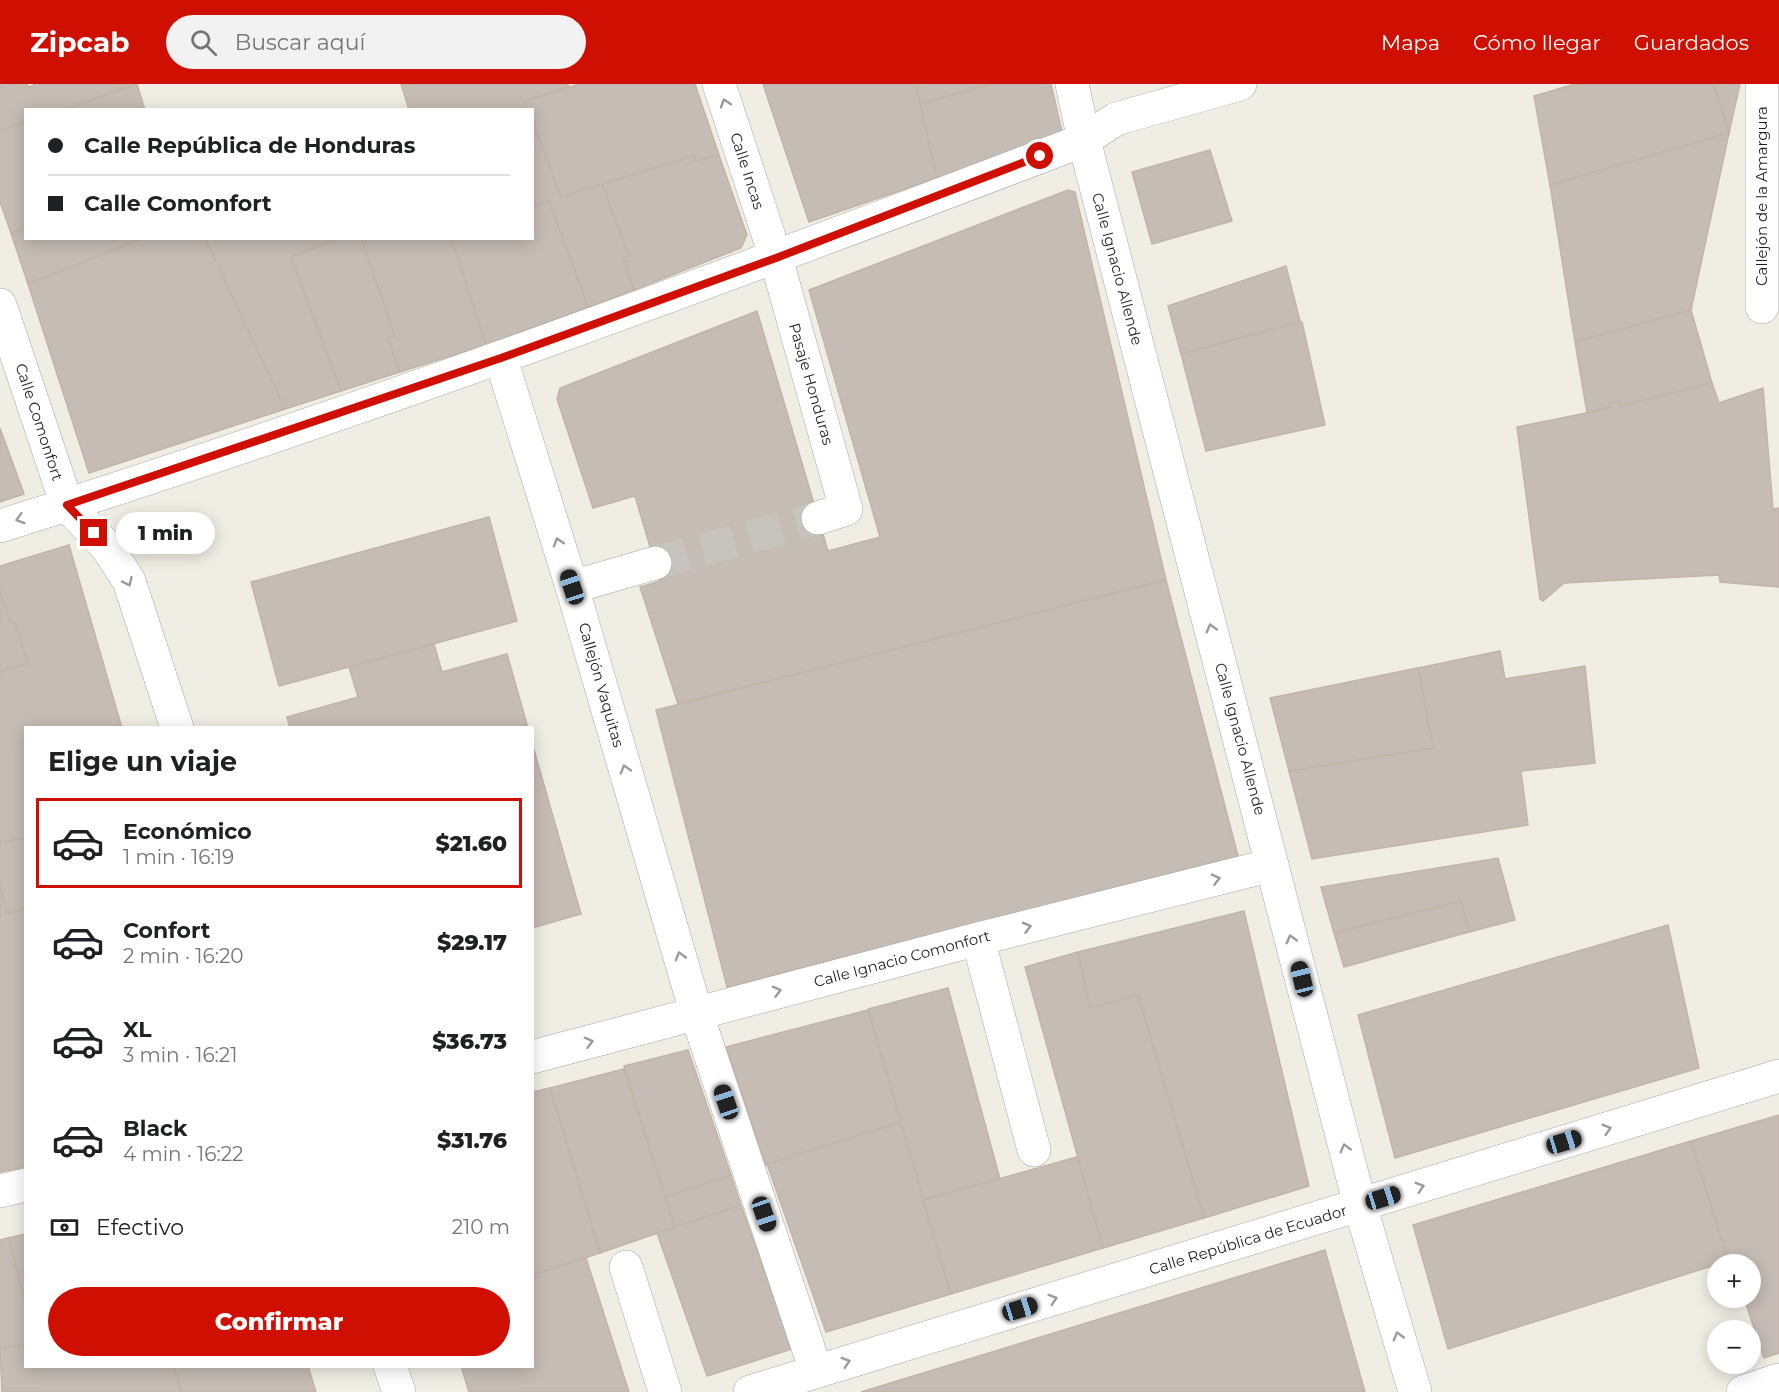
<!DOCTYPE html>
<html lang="es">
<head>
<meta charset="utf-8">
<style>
  :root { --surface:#fff; --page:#f2f2f2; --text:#202124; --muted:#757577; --line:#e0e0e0; --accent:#ce0f01 }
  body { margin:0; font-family:Montserrat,sans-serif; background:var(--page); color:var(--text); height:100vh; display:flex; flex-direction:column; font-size:22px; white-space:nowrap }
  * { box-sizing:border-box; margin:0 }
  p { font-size:20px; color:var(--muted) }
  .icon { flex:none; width:33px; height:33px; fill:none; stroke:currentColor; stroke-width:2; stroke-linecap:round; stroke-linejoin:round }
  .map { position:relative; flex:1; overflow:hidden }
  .details { position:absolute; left:24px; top:642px; width:510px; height:642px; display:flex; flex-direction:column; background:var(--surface); border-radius:0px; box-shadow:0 3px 15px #0003 }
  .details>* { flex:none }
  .guide { position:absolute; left:24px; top:24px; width:510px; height:132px; border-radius:0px; box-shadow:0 3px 15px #0003; display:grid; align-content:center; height:132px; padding:0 24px; background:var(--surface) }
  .fabs { position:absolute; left:1707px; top:1170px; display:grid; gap:12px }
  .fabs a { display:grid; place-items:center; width:54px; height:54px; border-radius:50%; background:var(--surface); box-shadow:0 3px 15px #0003; font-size:30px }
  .end { position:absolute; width:27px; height:27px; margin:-14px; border:8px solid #ce0f01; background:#fff; box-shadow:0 0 0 3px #fff }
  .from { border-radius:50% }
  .bubble { position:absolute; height:42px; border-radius:21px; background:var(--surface); box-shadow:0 3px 15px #0003; font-size:20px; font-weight:800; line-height:42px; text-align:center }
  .car { position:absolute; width:18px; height:36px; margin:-18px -9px; border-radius:8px; box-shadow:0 0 4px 2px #0007; background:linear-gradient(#222 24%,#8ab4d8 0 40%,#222 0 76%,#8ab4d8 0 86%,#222 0) }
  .guide b { display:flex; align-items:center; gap:21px; height:57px; font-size:22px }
  .guide b+b { border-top:2px solid var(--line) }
  .guide i { width:15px; height:15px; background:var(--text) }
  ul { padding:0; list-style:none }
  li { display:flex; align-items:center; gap:18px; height:90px; margin:0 12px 9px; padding:0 12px; border:3px solid transparent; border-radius:0px }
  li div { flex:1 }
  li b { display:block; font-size:22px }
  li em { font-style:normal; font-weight:800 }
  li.current { border-color:var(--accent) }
  li>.icon { width:54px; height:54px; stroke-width:1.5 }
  h2 { padding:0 24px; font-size:27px; line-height:72px }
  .pay { display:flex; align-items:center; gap:15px; height:66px; padding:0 24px; font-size:22px }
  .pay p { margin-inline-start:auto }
  .primary-button { display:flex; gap:12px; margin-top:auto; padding:12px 24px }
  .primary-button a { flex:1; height:69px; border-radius:36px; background:var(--accent); color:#fff; font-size:24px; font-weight:800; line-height:69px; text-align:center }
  header { display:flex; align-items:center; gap:36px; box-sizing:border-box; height:84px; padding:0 30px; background:var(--accent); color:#fff }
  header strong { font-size:28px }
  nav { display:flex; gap:33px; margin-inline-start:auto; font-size:21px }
  .search { width:420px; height:54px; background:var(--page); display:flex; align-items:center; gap:15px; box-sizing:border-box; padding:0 21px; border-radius:33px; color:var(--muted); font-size:22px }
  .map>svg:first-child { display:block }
  .building { fill:#c5bcb5; stroke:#c2b5a8; stroke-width:1.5 }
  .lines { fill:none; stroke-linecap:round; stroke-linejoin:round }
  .minor-tunnel { stroke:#c6c4bd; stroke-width:33; stroke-dasharray:33 16; stroke-linecap:butt }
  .minor-casing { stroke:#a6a6a6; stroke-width:34 }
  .minor { stroke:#fff; stroke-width:33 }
  .oneway { stroke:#9a9a9a }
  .route { stroke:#ce0f01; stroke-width:8 }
  .labels { text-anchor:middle; stroke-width:6; stroke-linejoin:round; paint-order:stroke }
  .street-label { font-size:15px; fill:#1f1f1f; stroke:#fff }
</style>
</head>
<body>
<header>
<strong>Zipcab</strong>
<div class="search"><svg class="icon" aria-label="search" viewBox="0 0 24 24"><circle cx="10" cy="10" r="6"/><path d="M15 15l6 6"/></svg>Buscar aquí</div>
<nav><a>Mapa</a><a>Cómo llegar</a><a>Guardados</a></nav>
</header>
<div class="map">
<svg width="1779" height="1308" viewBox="0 0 1779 1308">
  <rect width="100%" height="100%" fill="#f0ede5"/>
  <g class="building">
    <polygon points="0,0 27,0 28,3 37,0 137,0 63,26 26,26 26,38 0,47"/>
    <polygon points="137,0 145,26 63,26"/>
    <polygon points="401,0 568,0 569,3 525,17 528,26 409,26"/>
    <polygon points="579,0 695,0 719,71 695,77 694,72 561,113 532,36 532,26 528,26 525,17"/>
    <polygon points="763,0 916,0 937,94 809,138"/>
    <polygon points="916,0 991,0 920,20"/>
    <polygon points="991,0 1051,0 1063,52 937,94 920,20"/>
    <polygon points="1575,0 1714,0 1729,49 1550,101 1534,12"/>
    <polygon points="1714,0 1740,0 1729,49"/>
    <polygon points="532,36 561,113 602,100 629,172 623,174 634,206 588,223 549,117 532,123"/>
    <polygon points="26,38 26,144 11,149 0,118 0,47"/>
    <polygon points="1729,49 1691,226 1575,258 1550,101"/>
    <polygon points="1210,66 1232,137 1152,160 1132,88"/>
    <polygon points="719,71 747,151 741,164 634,206 623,174 629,172 602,100 694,72 695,77"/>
    <polygon points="1068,106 1075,108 1166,496 678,620 640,503 660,497 635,412 593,424 557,315 560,304 757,227 828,467 880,453 809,206"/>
    <polygon points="549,117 588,223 486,261 451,154 532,154 532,123"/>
    <polygon points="26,144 26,154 144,154 28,200 11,149"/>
    <polygon points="144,154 205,154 285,325 89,389 28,200"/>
    <polygon points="205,154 342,154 291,173 341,307 285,325"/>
    <polygon points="342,154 361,154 395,252 388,254 400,288 341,307 291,173"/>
    <polygon points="361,154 451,154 486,261 400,288 388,254 395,252"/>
    <polygon points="1286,182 1300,237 1181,270 1168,222"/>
    <polygon points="1691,226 1712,299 1620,322 1619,318 1609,319 1610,323 1587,329 1575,258"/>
    <polygon points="1302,238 1325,341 1206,367 1181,270"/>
    <polygon points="1712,299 1719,319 1763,304 1773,425 1779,424 1779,503 1720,498 1719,491 1564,499 1543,517 1540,515 1517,343 1606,325 1610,323 1609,319 1619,318 1620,322"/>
    <polygon points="0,344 24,410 0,418"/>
    <polygon points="489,433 517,537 279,602 251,498"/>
    <polygon points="69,461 122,644 26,644 26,754 0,759 0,588 28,579 15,538 10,539 0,507 0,482"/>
    <polygon points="1166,496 1238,772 727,903 656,626"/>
    <polygon points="0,507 10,539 15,538 28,579 0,588"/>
    <polygon points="434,560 442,588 507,570 528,644 290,644 287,633 358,613 349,583"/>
    <polygon points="1500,567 1505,595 1585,582 1595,679 1521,687 1528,741 1312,775 1289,687 1433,664 1418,584"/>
    <polygon points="1418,584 1433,664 1289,687 1270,614"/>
    <polygon points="532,659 581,830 532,844"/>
    <polygon points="26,754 26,825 7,829 0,801 0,759"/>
    <polygon points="1498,774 1515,836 1469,848 1461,817 1334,849 1321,803"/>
    <polygon points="0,801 7,829 26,825 26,1083 0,1088"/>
    <polygon points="1461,817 1469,848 1344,883 1334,849"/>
    <polygon points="1244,827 1309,1102 1204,1134 1138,911 1090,924 1078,868"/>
    <polygon points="1668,841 1699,984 1395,1074 1358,931"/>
    <polygon points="1078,868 1090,924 1138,911 1204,1134 1103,1164 1025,883"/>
    <polygon points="948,904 1000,1095 923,1116 868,925"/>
    <polygon points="868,926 901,1038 766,1081 726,963"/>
    <polygon points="688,966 731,1091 665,1113 624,982"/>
    <polygon points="624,985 675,1143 600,1169 550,1004"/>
    <polygon points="550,1004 600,1169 532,1191 532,1008"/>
    <polygon points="1779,1031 1779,1269 1764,1274 1744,1214 1750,1214 1750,1180 1733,1180 1728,1177 1691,1057"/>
    <polygon points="901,1038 951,1210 826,1248 767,1080"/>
    <polygon points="1691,1057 1728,1177 1448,1265 1413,1141"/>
    <polygon points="1077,1073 1103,1164 951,1210 923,1116"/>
    <polygon points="731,1091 741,1121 675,1143 665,1113"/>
    <polygon points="741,1121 792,1265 707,1292 657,1149"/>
    <polygon points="26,1150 26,1221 8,1154"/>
    <polygon points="8,1154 26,1221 26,1260 0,1265 0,1156"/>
    <polygon points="1325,1166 1365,1308 861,1308"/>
    <polygon points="586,1174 629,1308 469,1308 461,1282 532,1282 532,1191"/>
    <polygon points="26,1260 26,1282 174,1282 181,1308 2,1308 0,1265"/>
    <polygon points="174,1282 308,1282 316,1308 181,1308"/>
  </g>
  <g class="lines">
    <polyline class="minor-tunnel" points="655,479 818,434"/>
    <g class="minor-casing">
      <g id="minor">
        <polyline points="719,0 776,174 846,425 818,434"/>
        <polyline points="1072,0 1084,56 1360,1121 1415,1308"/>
        <polyline points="0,221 67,421 107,463 129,497 177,644"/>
        <polyline points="1762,223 1762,0"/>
        <polyline points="501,275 572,503 696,928 816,1287"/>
        <path d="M0 442C366 327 726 193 1084 56L1116 35 1240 0"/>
        <polyline points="572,503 655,479"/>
        <polyline points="978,855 1034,1066"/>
        <polyline points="532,973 978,855 1272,781"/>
        <polyline points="0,1107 26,1101"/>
        <polyline points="626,1183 665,1308"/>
        <polyline points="390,1282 399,1308"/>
        <polyline points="750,1308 1779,992"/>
        <polyline points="1743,1308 1779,1296"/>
      </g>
    </g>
    <use href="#minor" class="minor"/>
  </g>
  <defs><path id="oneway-chevron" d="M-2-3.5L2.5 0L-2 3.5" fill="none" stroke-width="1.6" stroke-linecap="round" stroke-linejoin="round" transform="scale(1.5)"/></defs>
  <g class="oneway">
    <use href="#oneway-chevron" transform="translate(725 19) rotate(-108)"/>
    <use href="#oneway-chevron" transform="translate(20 435) rotate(163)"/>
    <use href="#oneway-chevron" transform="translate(558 458) rotate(-107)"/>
    <use href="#oneway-chevron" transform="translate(128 498) rotate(65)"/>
    <use href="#oneway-chevron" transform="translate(1211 544) rotate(-105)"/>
    <use href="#oneway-chevron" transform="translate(625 685) rotate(-106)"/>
    <use href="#oneway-chevron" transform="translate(1216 795) rotate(-14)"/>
    <use href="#oneway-chevron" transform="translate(1027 843) rotate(-14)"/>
    <use href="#oneway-chevron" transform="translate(1291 855) rotate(-105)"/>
    <use href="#oneway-chevron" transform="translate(680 872) rotate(-106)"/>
    <use href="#oneway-chevron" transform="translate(777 907) rotate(-15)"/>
    <use href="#oneway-chevron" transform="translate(589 958) rotate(-15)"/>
    <use href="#oneway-chevron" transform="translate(1607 1045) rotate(-17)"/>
    <use href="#oneway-chevron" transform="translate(1345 1064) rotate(-105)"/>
    <use href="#oneway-chevron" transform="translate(1420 1103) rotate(-17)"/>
    <use href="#oneway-chevron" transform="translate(1053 1215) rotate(-17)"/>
    <use href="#oneway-chevron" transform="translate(1398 1252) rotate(-106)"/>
    <use href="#oneway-chevron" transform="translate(846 1278) rotate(-17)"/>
  </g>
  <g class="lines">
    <polyline class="route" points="94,449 67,421 501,274 776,174 1040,72"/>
  </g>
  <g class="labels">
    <g class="street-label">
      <text transform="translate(747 87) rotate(72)" y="5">Calle Incas</text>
      <text transform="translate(1762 112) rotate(-90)" y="5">Callejón de la Amargura</text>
      <text transform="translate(1117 185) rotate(75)" y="5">Calle Ignacio Allende</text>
      <text transform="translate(811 300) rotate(74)" y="5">Pasaje Honduras</text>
      <text transform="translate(39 338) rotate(72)" y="5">Calle Comonfort</text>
      <text transform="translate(601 601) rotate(74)" y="5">Callejón Vaquitas</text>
      <text transform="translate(1240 655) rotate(75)" y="5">Calle Ignacio Allende</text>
      <text transform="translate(902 875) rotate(-15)" y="5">Calle Ignacio Comonfort</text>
      <text transform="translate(1248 1156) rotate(-17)" y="5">Calle República de Ecuador</text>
    </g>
  </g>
</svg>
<div class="fabs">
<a>+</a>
<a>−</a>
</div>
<i class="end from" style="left:1040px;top:72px"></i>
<i class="end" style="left:94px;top:449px"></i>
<div class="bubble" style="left:116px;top:428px;width:99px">1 min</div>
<i class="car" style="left:572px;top:503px;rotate:342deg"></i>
<i class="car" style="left:1302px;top:895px;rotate:346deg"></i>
<i class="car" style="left:726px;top:1018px;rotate:341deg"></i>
<i class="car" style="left:1564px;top:1058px;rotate:73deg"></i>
<i class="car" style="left:1383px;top:1114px;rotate:73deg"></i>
<i class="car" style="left:764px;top:1130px;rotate:161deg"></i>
<i class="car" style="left:1020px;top:1225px;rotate:73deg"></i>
<div class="guide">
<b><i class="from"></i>Calle República de Honduras</b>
<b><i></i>Calle Comonfort</b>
</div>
<section class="details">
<h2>Elige un viaje</h2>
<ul>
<li class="current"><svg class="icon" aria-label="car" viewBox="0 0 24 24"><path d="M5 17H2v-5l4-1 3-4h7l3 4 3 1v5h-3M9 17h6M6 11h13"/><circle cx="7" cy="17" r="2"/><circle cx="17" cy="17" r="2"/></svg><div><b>Económico</b><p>1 min · 16:19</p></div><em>$21.60</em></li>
<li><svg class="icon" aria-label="car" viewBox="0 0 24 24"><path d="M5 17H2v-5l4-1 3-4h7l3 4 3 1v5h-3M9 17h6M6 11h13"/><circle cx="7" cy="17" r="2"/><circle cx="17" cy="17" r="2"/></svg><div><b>Confort</b><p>2 min · 16:20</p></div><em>$29.17</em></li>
<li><svg class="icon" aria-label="car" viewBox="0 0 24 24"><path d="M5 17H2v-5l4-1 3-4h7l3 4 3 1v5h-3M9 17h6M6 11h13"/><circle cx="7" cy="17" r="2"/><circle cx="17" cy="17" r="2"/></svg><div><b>XL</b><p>3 min · 16:21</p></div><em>$36.73</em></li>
<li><svg class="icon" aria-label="car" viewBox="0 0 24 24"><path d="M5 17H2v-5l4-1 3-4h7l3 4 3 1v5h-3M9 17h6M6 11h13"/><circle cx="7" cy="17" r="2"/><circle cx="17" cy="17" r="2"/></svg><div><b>Black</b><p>4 min · 16:22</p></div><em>$31.76</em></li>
</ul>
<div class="pay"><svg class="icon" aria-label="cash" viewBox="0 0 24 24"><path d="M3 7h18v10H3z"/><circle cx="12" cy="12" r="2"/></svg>Efectivo<p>210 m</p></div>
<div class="primary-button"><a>Confirmar</a></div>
</section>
</div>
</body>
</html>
